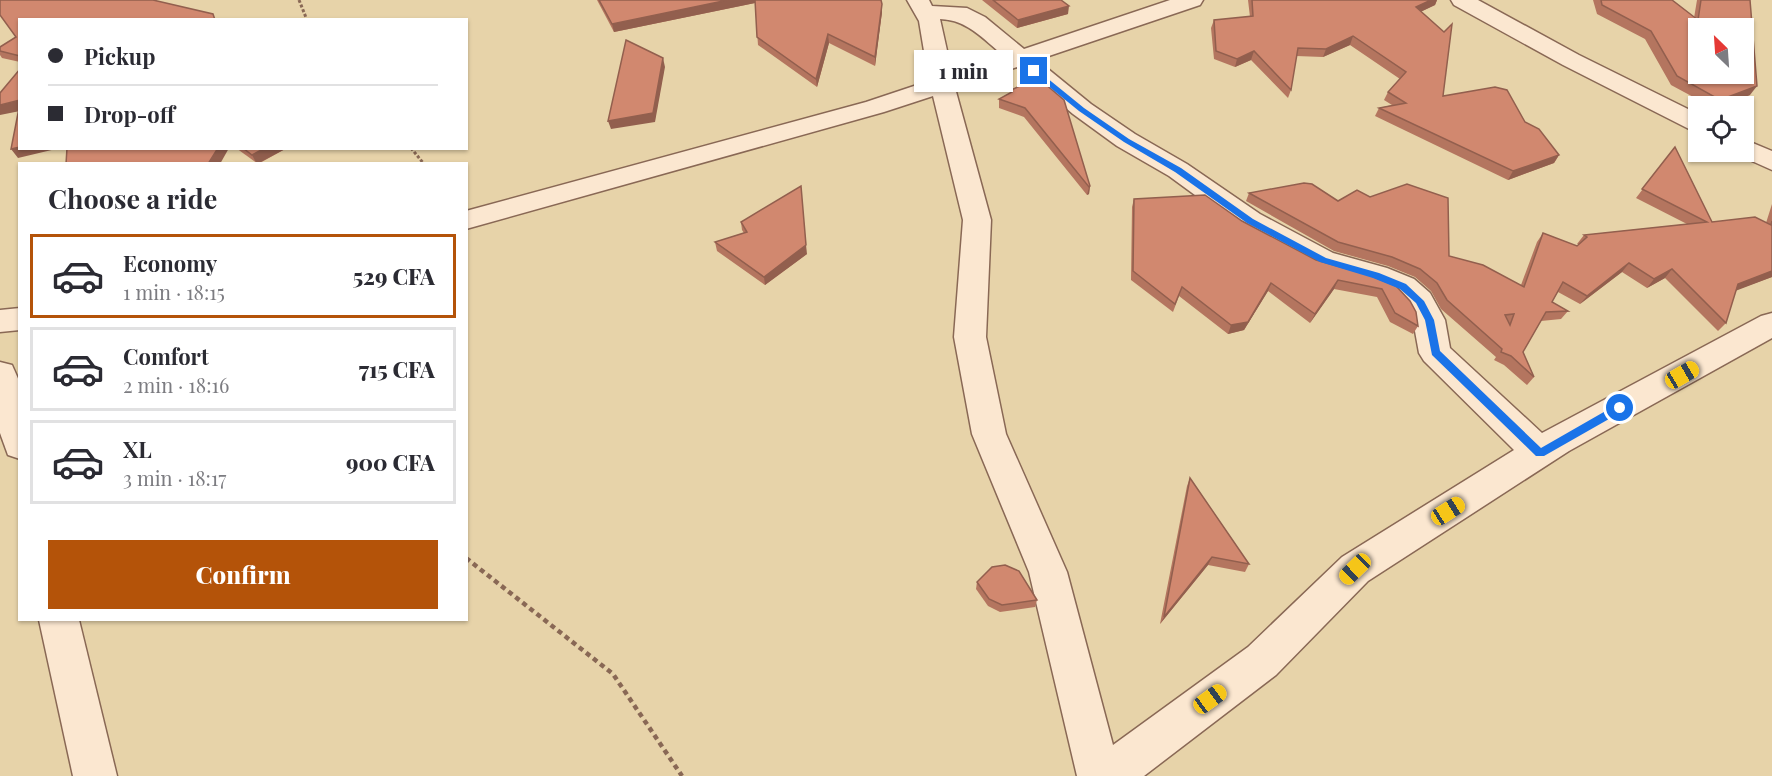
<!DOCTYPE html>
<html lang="en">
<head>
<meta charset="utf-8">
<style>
  :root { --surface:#fff; --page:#f2f2f3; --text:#2b2b33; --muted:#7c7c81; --line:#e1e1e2; --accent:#b45309 }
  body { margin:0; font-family:"Playfair Display",serif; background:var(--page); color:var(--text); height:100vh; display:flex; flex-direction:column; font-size:22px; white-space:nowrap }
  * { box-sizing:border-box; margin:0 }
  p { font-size:20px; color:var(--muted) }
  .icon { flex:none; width:33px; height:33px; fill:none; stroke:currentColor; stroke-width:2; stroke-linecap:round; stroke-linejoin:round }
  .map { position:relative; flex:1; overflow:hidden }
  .panel { position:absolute; left:18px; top:162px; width:450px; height:459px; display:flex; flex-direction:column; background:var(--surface); border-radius:0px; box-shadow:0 2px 4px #0004 }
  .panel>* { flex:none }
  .banner { position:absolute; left:18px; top:18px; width:450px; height:132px; border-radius:0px; box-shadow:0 2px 4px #0004; display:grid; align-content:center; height:132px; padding:0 30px; background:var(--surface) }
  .needle { width:39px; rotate:335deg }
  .controls { position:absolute; left:1688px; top:18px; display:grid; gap:12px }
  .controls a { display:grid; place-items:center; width:66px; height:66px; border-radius:0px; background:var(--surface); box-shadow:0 2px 4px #0004; font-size:30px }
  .end { position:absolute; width:27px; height:27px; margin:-14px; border:8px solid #1a73e8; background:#fff; box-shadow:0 0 0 3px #fff }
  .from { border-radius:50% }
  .bubble { position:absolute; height:42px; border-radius:0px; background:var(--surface); box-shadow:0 2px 4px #0004; font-size:20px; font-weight:800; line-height:42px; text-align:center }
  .car { position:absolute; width:18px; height:36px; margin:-18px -9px; border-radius:8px; box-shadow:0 0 4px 2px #0007; background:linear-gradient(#f5c518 24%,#345 0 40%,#f5c518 0 76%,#345 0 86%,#f5c518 0) }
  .banner b { display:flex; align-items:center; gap:21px; height:57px; font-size:22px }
  .banner b+b { border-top:2px solid var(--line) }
  .banner i { width:15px; height:15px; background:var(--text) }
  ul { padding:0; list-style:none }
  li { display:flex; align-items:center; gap:18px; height:84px; margin:0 12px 9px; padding:0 18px; border:3px solid var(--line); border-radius:0px }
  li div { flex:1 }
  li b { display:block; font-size:22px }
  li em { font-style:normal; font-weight:800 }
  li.on { border-color:var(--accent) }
  li>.icon { width:54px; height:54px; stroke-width:1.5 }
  h2 { padding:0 30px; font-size:27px; line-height:72px }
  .action { display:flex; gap:12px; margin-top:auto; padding:12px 30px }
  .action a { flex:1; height:69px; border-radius:0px; background:var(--accent); color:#fff; font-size:24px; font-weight:800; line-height:69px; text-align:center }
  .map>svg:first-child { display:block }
  .farmland { fill:#e7d3a9; fill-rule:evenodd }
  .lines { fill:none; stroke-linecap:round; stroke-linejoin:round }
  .minor-casing { stroke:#896855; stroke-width:3 }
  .path-far1 { stroke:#896855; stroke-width:3; stroke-dasharray:3 2; stroke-linecap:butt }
  .path { stroke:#896855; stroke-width:4.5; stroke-dasharray:5 4; stroke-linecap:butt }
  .minor { fill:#fbe7d0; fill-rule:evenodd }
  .wall { fill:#b4755f }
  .shaded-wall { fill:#925f4e }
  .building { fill:#d1886f; stroke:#925f4e; stroke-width:1.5; fill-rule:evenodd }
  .route { fill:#1a73e8 }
</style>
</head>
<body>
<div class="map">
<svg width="1772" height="776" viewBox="0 0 1772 776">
  <rect width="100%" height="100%" fill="#f0d8bc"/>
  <path class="farmland" d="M0 0H1772V776H0ZM20 20H466V148H20ZM1698 28H1743V74H1698ZM1698 106H1743V152H1698ZM20 164H466V620H20Z"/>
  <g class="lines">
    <g class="minor-casing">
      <g id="minor">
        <path d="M907 0H929L932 6 967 8 985 17 1024 49 1170 0H1203L1200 5 1037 60 1091 104 1135 134 1187 164 1260 214 1333 253 1387 268 1414 279 1430 293 1445 320 1450 348 1542 433 1761 316 1772 313V338L1569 451 1368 581 1276 675 1144 776H1077L1029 572 972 434 954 337 963 220 933 96 884 112 466 229V211L866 102 929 81 919 21ZM940 19C968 20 983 39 1004 56L952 73ZM1017 67 1073 114 1117 146 1169 176 1240 228 1313 267 1365 282 1392 293 1407 308 1413 320 1419 353 1424 361 1514 450 1342 557 1248 647 1113 745 1067 572 1006 434 986 337 991 220 955 88Z"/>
        <polygon points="1451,0 1478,0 1579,55 1698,114 1698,132 1689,129 1563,65 1454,5"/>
        <polygon points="1743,139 1772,151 1772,170 1734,153 1743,152"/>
        <polygon points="20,308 20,330 0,332 0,310"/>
        <polygon points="0,362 12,365 20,383 20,459 8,455 0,433"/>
        <polygon points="39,620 79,620 117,776 73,776"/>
      </g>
    </g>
    <g class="path-far1">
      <polyline points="299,0 307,20"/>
      <polyline points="411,148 424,164"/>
    </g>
    <polyline class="path" points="466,558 613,674 682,776"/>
    <use href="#minor" class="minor"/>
  </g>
  <g class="wall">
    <polygon points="597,0 881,0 882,12 875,66 829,43 817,87 758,45 755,3 614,32"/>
    <polygon points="982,0 1061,0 1068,14 1017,28"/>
    <polygon points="1248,0 1437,0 1435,5 1420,12 1443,96 1525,122 1559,155 1554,163 1508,180 1375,116 1379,108 1392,105 1384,100 1388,92 1400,79 1350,45 1323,57 1296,56 1291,90 1288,98 1251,60 1235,67 1214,59 1211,28 1214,20 1250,17"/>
    <polygon points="1593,0 1672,0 1694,18 1697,0 1750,0 1750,95 1719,106 1710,106 1671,85 1645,39 1597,14"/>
    <polygon points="20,20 20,62 2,58 0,55 0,47 16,37"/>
    <polygon points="1011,90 1090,186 1089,194 1087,195 1024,117 999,108 999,99 1010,93"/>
    <polygon points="1675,147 1712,222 1766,223 1772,204 1772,277 1736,290 1726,323 1718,331 1665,278 1647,288 1622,272 1580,304 1558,292 1552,302 1568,311 1561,319 1541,321 1523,352 1534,377 1527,385 1504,365 1494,360 1496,357 1441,309 1431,291 1415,277 1388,266 1334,251 1246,201 1249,193 1338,201 1449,256 1521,285 1537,242 1543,233 1577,246 1579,244 1577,244 1584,235 1687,224 1636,198"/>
    <polygon points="236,148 287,148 258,164"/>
    <polygon points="1134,199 1242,221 1316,260 1369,275 1418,326 1413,334 1390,322 1377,297 1334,289 1310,323 1268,291 1244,330 1228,334 1179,296 1173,312 1131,280 1132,207"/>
    <polygon points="741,222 807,254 765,285 717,251 715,242 744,233 742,230"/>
    <polygon points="1190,478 1249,564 1245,572 1208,565 1160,624 1187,486"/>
    <polygon points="977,582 1037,600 1035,607 1000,612 988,606 976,589"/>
  </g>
  <g class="shaded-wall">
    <polygon points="728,0 755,0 755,3 614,32 612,24"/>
    <polygon points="1431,0 1437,0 1435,5 1412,16 1416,7"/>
    <polygon points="882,4 882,12 875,66 875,57"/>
    <polygon points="1069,6 1068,14 1017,28 1018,20"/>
    <polygon points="828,34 829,43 817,87 816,79"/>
    <polygon points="1353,36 1350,45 1323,57 1326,49"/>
    <polygon points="1254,51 1251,60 1235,67 1237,59"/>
    <polygon points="663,58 665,67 655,122 611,129 608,121"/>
    <polygon points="1757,86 1750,95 1719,106 1715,106 1720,100"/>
    <polygon points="20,100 20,111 0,115 0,105"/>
    <polygon points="20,147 20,148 60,148 18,158 11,149"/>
    <polygon points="218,148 229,148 220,164 208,164"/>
    <polygon points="265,148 287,148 257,164 252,155"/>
    <polygon points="1559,155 1554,163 1508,180 1513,171"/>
    <polygon points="1090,186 1089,194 1087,195 1089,187"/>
    <polygon points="806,245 807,254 765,285 764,277"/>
    <polygon points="1629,263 1622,272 1580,304 1587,296"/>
    <polygon points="1672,269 1665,278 1647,288 1654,279"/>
    <polygon points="1772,271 1772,277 1730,293 1738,284"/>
    <polygon points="1338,280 1334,289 1310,323 1315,314"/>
    <polygon points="1271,283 1268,291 1244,330 1228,334 1231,325"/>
    <polygon points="1212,557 1208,565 1160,624 1164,617"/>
  </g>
  <g class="building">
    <polygon points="0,0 153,0 213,14 215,20 20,20 20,56 0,51 0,47 16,37 0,15"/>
    <polygon points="599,0 728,0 612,24"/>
    <polygon points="755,0 881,0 882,4 875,57 828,34 816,79 757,37"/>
    <polygon points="993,0 1061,0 1069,6 1018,20"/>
    <polygon points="1252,0 1431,0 1416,7 1444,32 1452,24 1443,96 1495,87 1507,90 1525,122 1539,129 1559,155 1513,171 1379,108 1406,103 1388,92 1406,72 1353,36 1326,49 1298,48 1291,90 1254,51 1237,59 1216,51 1214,20 1253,16"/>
    <path d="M1601 0H1672L1698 20 1701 0H1750L1757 86 1720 100 1677 76 1651 31 1602 5ZM1698 28H1743V74H1698Z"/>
    <polygon points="626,40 663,58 653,113 608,121"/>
    <polygon points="20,69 20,100 0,105 0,93"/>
    <polygon points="1038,78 1064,100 1090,186 1089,187 1025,108 999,99 1012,92 1011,90"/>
    <polygon points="20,103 20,147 11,149"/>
    <path d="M1675 147 1712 222 1755 217 1771 225 1772 221V271L1738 284 1726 323 1672 269 1654 279 1629 263 1587 296 1563 282 1552 302 1568 311 1546 312 1523 352 1534 377 1511 356 1501 352 1502 349 1447 300 1437 283 1420 269 1392 257 1338 242 1249 193 1304 183 1312 184 1338 201 1357 190 1370 197 1407 184 1448 198 1449 256 1483 265 1524 287 1543 233 1577 246 1587 237 1584 235 1707 222 1642 189ZM1514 314 1510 325 1505 315Z"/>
    <polygon points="67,148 218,148 208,164 66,164"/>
    <polygon points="243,148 265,148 252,155"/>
    <polygon points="801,186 806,245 764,277 715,242 747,232 741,222"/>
    <polygon points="1205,195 1242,221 1316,260 1369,275 1396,286 1410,301 1416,312 1418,326 1395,313 1382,289 1338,280 1315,314 1271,283 1248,322 1231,325 1182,287 1175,304 1133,271 1134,199"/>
    <polygon points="1190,478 1249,564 1212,557 1164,617"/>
    <polygon points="1005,565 1019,571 1037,600 1002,605 989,599 977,582 992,567"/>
  </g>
  <polygon class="route" points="1031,69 1036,69 1084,108 1129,139 1181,168 1253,219 1326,258 1379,273 1406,284 1424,301 1434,320 1440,351 1541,448 1616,405 1623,405 1623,411 1544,456 1536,456 1432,355 1425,320 1416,303 1400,289 1373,278 1320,262 1247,223 1175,172 1124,142 1079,111 1031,72"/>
</svg>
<div class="controls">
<a><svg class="needle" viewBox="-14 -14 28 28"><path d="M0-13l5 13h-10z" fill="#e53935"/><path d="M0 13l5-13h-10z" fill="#7c7c81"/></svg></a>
<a><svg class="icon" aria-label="locate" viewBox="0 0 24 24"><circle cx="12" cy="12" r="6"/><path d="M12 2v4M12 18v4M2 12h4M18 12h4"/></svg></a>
</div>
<i class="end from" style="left:1620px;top:408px"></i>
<i class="end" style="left:1034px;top:71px"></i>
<div class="bubble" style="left:914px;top:50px;width:99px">1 min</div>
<i class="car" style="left:1682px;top:375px;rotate:60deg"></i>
<i class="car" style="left:1448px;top:511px;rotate:58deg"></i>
<i class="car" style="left:1355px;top:569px;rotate:226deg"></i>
<i class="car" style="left:1210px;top:699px;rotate:54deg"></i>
<div class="banner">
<b><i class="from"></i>Pickup</b>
<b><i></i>Drop-off</b>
</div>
<section class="panel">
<h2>Choose a ride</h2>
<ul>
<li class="on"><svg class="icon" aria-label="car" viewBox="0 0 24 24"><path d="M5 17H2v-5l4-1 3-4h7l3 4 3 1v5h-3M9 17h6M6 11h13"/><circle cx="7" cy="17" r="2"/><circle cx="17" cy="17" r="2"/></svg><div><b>Economy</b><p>1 min · 18:15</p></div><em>529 CFA</em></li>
<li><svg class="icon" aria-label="car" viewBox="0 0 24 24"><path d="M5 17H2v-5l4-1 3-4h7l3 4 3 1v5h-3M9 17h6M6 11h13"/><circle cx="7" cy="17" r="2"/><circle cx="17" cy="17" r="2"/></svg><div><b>Comfort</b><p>2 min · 18:16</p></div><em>715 CFA</em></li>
<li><svg class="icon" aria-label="car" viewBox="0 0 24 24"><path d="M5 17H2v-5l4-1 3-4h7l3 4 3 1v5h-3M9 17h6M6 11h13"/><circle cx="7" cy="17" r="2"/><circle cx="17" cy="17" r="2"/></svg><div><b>XL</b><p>3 min · 18:17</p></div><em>900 CFA</em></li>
</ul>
<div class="action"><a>Confirm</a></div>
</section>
</div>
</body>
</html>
